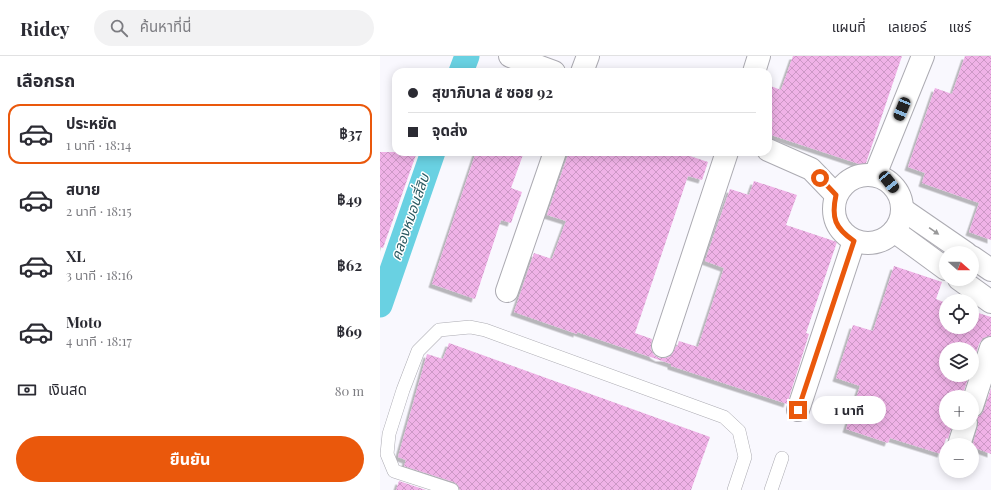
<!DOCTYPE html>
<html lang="th">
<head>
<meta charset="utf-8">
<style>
  :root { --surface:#fff; --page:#f2f2f3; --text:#2b2b33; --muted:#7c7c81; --line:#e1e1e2; --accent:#ea580c }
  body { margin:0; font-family:"Playfair Display","Noto Sans Thai",serif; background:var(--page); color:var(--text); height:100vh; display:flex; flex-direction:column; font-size:15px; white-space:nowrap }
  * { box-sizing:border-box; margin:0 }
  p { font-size:13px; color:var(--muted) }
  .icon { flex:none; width:22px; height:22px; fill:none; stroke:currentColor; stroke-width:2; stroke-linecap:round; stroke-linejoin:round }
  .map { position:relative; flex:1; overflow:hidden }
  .sheet { display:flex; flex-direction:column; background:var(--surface); width:380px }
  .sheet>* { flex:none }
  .top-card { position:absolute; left:12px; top:12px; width:380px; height:88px; border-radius:12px; box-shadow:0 2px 10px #0003; display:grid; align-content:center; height:88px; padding:0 16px; background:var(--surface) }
  .needle { width:26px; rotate:111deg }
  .tools { position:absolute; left:559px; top:190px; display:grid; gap:8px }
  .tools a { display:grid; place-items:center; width:40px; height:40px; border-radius:50%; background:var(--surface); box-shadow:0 2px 10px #0003; font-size:20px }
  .end { position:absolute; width:18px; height:18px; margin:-9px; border:5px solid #ea580c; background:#fff; box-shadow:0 0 0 2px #fff }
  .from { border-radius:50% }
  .bubble { position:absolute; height:28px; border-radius:14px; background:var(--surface); box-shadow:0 2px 10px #0003; font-size:13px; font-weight:700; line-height:28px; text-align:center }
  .car { position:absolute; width:12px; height:24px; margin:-12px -6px; border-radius:5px; box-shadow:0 0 3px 1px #0007; background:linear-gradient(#222 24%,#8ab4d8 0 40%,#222 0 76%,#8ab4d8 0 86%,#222 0) }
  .top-card b { display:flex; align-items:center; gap:14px; height:38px; font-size:15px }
  .top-card b+b { border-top:1px solid var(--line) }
  .top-card i { width:10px; height:10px; background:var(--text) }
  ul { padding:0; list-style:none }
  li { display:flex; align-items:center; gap:12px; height:60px; margin:0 8px 6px; padding:0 8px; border:2px solid transparent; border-radius:12px }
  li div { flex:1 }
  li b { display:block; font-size:15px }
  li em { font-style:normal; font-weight:700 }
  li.current { border-color:var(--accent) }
  li>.icon { width:36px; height:36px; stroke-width:1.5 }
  h2 { padding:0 16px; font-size:18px; line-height:48px }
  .pay { display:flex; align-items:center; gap:10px; height:44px; padding:0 16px; font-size:15px }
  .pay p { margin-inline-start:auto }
  .action { display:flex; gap:8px; margin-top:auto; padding:8px 16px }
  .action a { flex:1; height:46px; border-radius:24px; background:var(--accent); color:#fff; font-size:16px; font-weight:700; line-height:46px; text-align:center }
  header { display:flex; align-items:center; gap:24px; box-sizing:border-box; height:56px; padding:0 20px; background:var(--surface); border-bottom:1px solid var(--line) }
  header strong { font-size:19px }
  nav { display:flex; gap:22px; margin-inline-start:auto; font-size:14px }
  .search { width:280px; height:36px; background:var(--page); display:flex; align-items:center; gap:10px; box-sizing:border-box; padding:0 14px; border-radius:22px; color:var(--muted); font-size:15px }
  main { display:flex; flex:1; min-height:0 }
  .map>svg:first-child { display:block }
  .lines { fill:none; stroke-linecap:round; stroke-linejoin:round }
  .canal { stroke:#69d1e2; stroke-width:25 }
  .building { fill:url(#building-cross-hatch); filter:url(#shadow) }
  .service-casing { stroke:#acabb2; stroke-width:14 }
  .minor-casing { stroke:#acabb2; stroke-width:24 }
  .service { stroke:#fff; stroke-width:13 }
  .minor { stroke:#fff; stroke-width:22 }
  .oneway { fill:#989899 }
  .route { stroke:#ea580c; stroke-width:5 }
  .labels { text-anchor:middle; stroke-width:3; stroke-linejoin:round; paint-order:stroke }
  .water-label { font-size:14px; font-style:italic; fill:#2a5960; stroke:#fff }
</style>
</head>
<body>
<header>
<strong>Ridey</strong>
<div class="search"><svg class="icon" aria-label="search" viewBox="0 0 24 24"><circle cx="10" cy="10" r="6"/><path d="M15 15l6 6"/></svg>ค้นหาที่นี่</div>
<nav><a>แผนที่</a><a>เลเยอร์</a><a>แชร์</a></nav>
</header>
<main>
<section class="sheet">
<h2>เลือกรถ</h2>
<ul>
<li class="current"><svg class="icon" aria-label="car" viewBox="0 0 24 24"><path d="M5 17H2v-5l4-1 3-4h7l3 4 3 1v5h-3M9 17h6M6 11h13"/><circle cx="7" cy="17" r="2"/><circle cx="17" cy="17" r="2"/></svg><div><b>ประหยัด</b><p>1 นาที · 18:14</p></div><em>฿37</em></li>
<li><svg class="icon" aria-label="car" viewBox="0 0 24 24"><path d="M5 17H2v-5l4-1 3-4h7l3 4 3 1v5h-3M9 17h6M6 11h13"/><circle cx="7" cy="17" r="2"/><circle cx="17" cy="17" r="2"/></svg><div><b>สบาย</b><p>2 นาที · 18:15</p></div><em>฿49</em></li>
<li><svg class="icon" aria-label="car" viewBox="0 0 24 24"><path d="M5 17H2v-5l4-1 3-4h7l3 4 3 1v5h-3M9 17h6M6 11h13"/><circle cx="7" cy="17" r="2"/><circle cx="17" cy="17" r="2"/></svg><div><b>XL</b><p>3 นาที · 18:16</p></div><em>฿62</em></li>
<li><svg class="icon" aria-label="car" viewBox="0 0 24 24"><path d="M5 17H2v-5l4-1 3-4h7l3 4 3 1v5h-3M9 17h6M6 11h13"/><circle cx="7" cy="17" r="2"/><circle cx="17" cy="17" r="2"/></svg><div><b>Moto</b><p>4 นาที · 18:17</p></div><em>฿69</em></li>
</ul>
<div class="pay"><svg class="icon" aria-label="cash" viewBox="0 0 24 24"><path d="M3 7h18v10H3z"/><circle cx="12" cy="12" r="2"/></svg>เงินสด<p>80 m</p></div>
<div class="action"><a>ยืนยัน</a></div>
</section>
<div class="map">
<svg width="611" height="434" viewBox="0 0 611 434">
  <defs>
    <pattern id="building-cross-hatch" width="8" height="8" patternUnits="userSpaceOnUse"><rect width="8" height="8" fill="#f0b2e7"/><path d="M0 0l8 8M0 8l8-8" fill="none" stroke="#cd98c6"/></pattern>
    <filter id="shadow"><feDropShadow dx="-3.5" dy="3.5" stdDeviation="0" flood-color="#0004"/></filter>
  </defs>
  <rect width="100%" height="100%" fill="#f9f8fe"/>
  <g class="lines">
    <g class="canal">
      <polyline points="81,16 87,0"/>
      <polyline points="0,249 53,96"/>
    </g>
  </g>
  <g class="building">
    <polygon points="413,0 522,0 485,110 388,78 393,63 388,61 388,29 401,34"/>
    <polygon points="585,0 611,0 611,184 589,176 599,147 542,127 545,117 528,111 555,32 572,38"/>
    <polygon points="0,96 37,96 3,192 0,191"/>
    <polygon points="96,96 144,96 131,132 142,136 131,167 121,164 95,243 52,228"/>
    <polygon points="189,96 298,96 328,106 322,124 308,120 255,277 272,283 271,293 274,299 279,302 285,302 291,300 296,290 297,291 299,285 318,291 344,212 325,205 350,133 369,139 374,125 417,139 406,169 457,186 426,277 429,278 407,348 291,310 291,308 197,276 197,278 134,256 154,197 172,203 186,165 167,159"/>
    <polygon points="514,210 562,226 556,243 566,247 566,271 592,271 592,255 611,261 611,280 603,282 599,288 592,310 592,293 566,293 566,319 589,319 582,341 566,341 566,367 573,367 568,383 566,382 561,398 510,382 508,387 466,373 480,330 456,322 473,269 493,275"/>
    <polygon points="69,287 330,381 311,434 80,434 78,429 74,426 24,410 26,404 18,401 47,298 63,303"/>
    <polygon points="611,332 611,398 592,391 598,370 598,365 597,361 601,359 604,354"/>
    <polygon points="19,425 46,434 16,434"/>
  </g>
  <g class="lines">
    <g class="service-casing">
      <g id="service">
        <polyline points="72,434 14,415 7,398 9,378 23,334 38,295 59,274 90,271 105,274 344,361 359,375 365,401 354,434"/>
        <polyline points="391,434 402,402"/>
      </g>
    </g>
    <g class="minor-casing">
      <g id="minor">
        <polyline points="130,0 174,16"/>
        <polyline points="202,16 208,0"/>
        <polyline points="374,16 379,0"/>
        <polyline points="388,94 431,113 456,139"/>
        <circle cx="488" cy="153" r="34"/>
        <polyline points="495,119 543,0"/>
        <polyline points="522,153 586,197"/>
        <polyline points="514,175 566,213"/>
        <polyline points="592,201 611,214"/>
        <polyline points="579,223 611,246"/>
        <polyline points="127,235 175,96"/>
        <polyline points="283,290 347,96"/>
        <polyline points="592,350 611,292"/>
        <polyline points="418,354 474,185"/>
        <polyline points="579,389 586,367"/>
      </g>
    </g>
    <use href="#service" class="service"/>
    <use href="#minor" class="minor"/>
  </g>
  <defs><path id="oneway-solid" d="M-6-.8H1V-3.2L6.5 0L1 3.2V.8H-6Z"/></defs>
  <use class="oneway" href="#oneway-solid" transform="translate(554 175) rotate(35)"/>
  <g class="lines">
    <path class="route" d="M418 354 474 185C455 172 451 162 456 139L440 122"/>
  </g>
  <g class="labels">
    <g class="water-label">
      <text transform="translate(30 161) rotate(-71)" y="5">คลองหมอนสี่สิบ</text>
    </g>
  </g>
</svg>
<div class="tools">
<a><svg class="needle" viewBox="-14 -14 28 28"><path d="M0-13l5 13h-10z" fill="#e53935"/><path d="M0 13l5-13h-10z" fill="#7c7c81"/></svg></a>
<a><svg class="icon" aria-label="locate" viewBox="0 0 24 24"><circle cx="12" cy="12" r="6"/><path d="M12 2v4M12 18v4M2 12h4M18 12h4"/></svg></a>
<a><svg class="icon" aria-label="layers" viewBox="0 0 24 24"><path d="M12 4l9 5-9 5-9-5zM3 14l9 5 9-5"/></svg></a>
<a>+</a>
<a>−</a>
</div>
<i class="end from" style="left:440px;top:122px"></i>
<i class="end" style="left:418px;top:354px"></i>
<div class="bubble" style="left:432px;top:340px;width:74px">1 นาที</div>
<i class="car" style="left:522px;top:53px;rotate:202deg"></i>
<i class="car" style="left:509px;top:126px;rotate:141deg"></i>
<div class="top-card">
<b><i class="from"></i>สุขาภิบาล ๕ ซอย 92</b>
<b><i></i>จุดส่ง</b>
</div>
</div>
</main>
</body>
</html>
